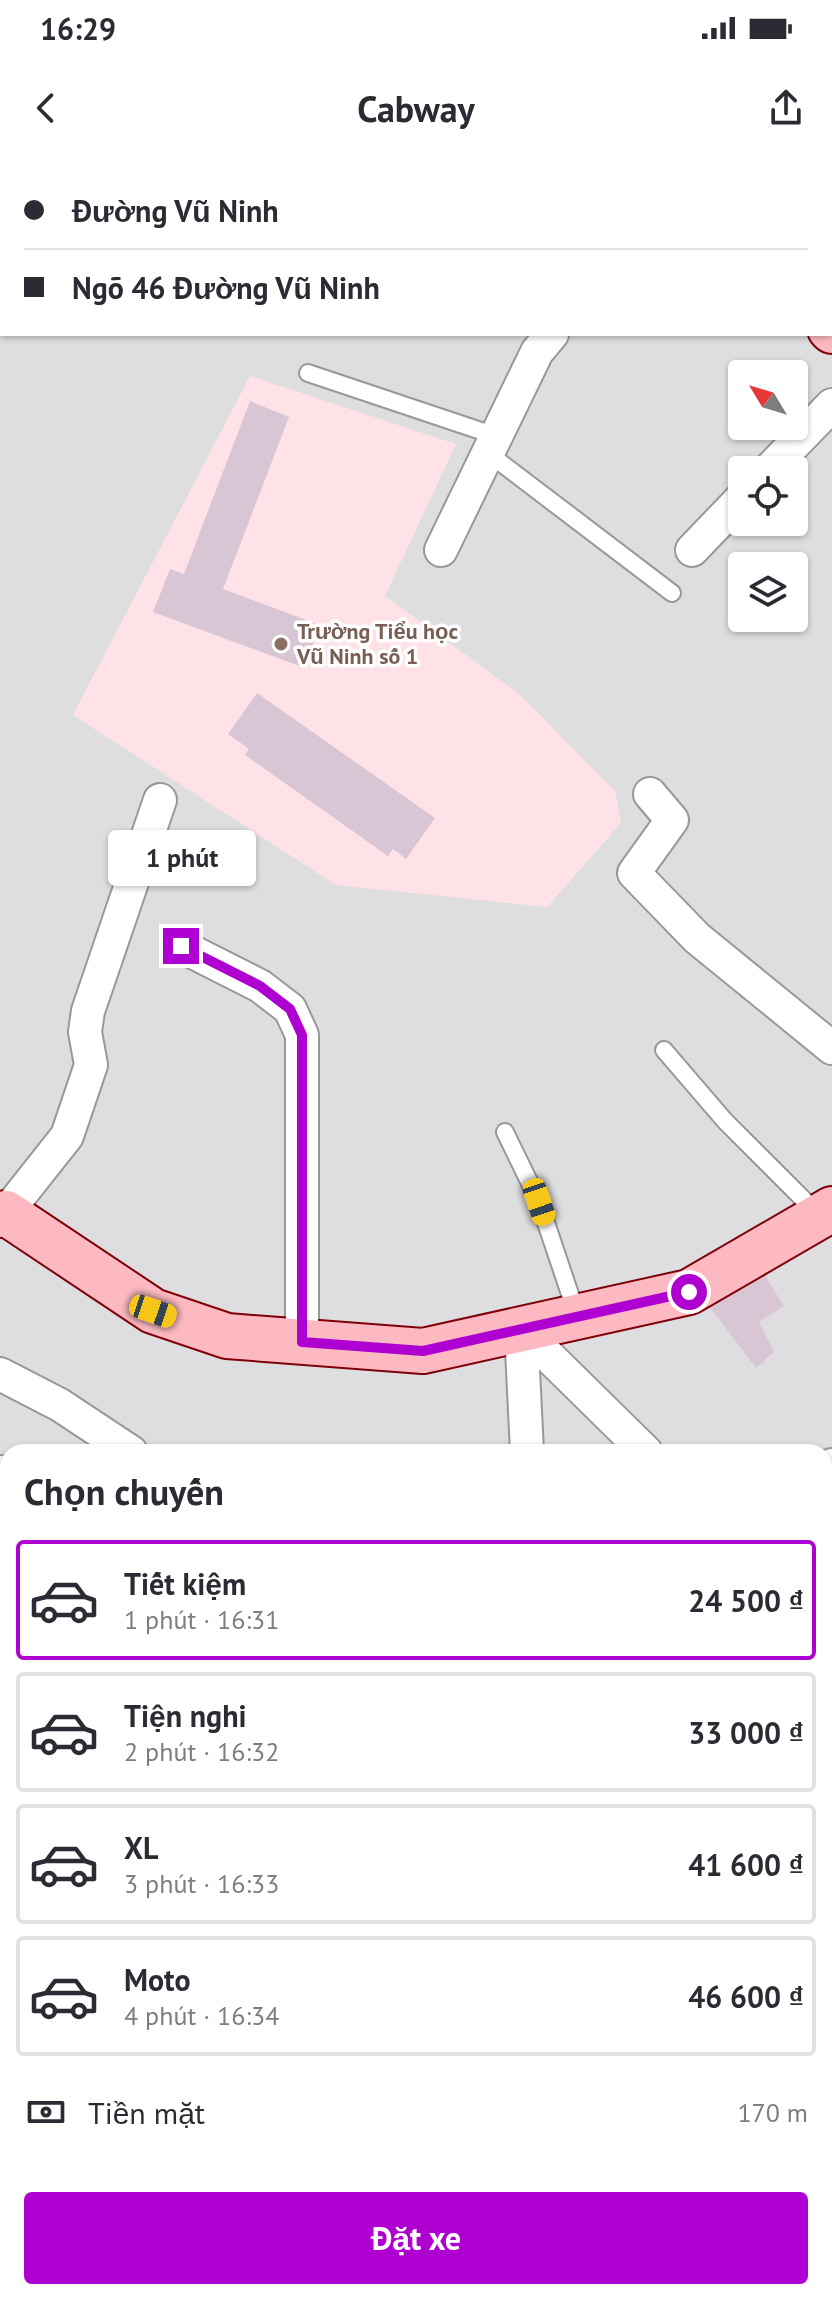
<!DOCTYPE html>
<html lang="vi">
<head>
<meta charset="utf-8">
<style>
  :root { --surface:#fff; --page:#f7f7f7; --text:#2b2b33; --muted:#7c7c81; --line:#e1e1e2; --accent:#ae00d1 }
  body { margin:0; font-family:"PT Sans",sans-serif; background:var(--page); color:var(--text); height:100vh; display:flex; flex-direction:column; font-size:30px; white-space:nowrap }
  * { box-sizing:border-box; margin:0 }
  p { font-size:26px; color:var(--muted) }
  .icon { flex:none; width:44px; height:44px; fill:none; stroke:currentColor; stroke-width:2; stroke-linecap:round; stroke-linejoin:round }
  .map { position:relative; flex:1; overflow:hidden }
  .side { position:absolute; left:0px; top:1284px; width:832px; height:856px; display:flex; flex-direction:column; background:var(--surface); border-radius:24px 24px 0 0; box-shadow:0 2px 6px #0004 }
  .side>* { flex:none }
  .guide { position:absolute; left:0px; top:0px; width:832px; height:176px; box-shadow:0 2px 6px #0004; display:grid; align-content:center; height:176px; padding:0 24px; background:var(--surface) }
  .needle { width:52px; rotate:308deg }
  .fabs { position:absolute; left:728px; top:200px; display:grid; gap:16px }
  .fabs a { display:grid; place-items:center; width:80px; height:80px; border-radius:8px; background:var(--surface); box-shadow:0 2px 6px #0004; font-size:40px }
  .end { position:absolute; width:36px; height:36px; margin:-18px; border:10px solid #ae00d1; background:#fff; box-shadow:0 0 0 4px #fff }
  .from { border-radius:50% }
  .bubble { position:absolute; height:56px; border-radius:8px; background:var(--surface); box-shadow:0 2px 6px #0004; font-size:26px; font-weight:700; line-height:56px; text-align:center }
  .car { position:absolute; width:24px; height:48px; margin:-24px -12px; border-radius:10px; box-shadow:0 0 6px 2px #0007; background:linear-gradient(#f5c518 24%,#345 0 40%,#f5c518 0 76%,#345 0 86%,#f5c518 0) }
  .guide b { display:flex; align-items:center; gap:28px; height:76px; font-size:30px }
  .guide b+b { border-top:2px solid var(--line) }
  .guide i { width:20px; height:20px; background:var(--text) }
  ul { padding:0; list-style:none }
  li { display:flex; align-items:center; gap:24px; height:120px; margin:0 16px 12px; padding:0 8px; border:4px solid var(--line); border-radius:8px }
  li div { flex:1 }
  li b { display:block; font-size:30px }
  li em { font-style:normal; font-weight:700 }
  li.on { border-color:var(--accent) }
  li>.icon { width:72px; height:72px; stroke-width:1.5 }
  h2 { padding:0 24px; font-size:36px; line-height:96px }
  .pay { display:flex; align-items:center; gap:20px; height:88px; padding:0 24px; font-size:30px }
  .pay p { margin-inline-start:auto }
  .action { display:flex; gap:16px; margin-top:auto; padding:16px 24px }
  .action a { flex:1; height:92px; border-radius:8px; background:var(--accent); color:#fff; font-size:32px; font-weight:700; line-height:92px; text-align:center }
  .status { display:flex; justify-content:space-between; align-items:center; height:56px; padding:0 40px; background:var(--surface); direction:ltr }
  .status svg { height:22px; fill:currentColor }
  header { display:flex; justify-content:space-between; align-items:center; height:104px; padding:0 24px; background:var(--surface); font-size:36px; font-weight:700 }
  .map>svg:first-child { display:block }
  .residential { fill:#dedddf; fill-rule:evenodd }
  .education { fill:#ffe2e7 }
  .grass { fill:#eec1ab }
  .building { fill:#d9c6d4 }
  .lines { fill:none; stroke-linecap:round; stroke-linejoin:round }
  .lane-casing { stroke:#989898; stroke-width:20 }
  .street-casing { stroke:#989898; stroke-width:36 }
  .secondary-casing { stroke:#7f0008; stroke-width:48 }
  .lane { stroke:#fff; stroke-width:16 }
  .street { stroke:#fff; stroke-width:32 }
  .secondary { stroke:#fdb9c1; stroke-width:44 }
  .route { stroke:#ae00d1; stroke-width:10 }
  .education-dot { fill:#8d6e63; stroke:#fff; stroke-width:3 }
  .labels { text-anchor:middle; stroke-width:7; stroke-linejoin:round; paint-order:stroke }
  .education-label { font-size:22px; font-weight:bold; fill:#785e54; stroke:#fff; text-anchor:start }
</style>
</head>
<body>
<div class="status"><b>16:29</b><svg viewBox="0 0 49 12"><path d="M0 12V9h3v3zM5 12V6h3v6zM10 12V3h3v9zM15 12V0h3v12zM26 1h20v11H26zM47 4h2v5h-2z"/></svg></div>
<header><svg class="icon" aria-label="back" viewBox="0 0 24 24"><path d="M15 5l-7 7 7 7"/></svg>Cabway<svg class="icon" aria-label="share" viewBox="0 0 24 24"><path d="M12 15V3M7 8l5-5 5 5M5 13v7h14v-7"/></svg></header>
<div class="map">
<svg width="832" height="2140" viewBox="0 0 832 2140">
  <rect width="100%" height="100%" fill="#f1e7ec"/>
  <path class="residential" d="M0 0H832V2140H0ZM2 2H830V174H2ZM742 214H794V266H742ZM742 310H794V362H742ZM742 406H794V458H742ZM8 1292H824V2132H8Z"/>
  <polygon class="education" points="250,216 456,284 385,436 518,533 615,631 621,663 547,747 336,725 73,555"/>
  <polygon class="grass" points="0,1733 8,1740 8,2132 443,2132 439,2140 0,2140"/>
  <g class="building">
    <polygon points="250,241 289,257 223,429 320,465 305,508 153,452 170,409 184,414"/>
    <polygon points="257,533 435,658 406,699 393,689 388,696 245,595 249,589 228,574"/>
    <polygon points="757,1103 784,1146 759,1162 774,1192 756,1208 704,1139"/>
    <polygon points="824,1644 832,1646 832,1788 824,1780"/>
  </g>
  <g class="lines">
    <g class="lane-casing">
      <g id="lane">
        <polyline points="308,213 496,276"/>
        <polyline points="488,293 672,433"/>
        <polyline points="664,890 725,961 819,1055"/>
        <polyline points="505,972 539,1042 577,1155"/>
      </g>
    </g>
    <g class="street-casing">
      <g id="street">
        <polyline points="262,0 268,2"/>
        <polyline points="400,0 402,2"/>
        <polyline points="122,2 126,0"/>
        <polyline points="578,2 580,0"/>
        <polyline points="0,58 2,57"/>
        <polyline points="769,310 832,245"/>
        <polyline points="441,390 537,192 552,174"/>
        <polyline points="692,390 742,338"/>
        <polyline points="650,634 672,660 634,713 697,778 832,888"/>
        <polyline points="181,786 260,826 290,849 302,875 302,1182"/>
        <polyline points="6,1053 67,976 91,905 85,872 88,851 160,640"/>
        <polyline points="521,1169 646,1292"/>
        <polyline points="521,1169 527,1292"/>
        <polyline points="0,1214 60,1245 131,1292"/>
        <polyline points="0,1312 8,1315"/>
        <polyline points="824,1314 832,1305"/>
        <polyline points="824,1533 832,1541"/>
        <polyline points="0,1698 8,1704"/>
        <polyline points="824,2110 832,2099"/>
        <polyline points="473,2140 474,2132"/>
        <polyline points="802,2140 808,2132"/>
      </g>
    </g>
    <g class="secondary-casing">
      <g id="secondary">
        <polyline points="688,0 690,2"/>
        <polyline points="830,169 832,171"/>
        <polyline points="0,1055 6,1053 153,1151 227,1176 423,1191 689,1132 832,1049"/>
        <polyline points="706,2132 716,2140"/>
      </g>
    </g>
    <use href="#lane" class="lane"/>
    <use href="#street" class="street"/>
    <use href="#secondary" class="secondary"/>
  </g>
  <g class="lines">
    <polyline class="route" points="181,786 260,826 290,849 302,875 302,1182 423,1191 689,1132"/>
  </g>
  <circle class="education-dot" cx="281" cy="484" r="8"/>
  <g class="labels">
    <g class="education-label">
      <text x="297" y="479">Trường Tiểu học<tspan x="297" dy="25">Vũ Ninh số 1</tspan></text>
    </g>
  </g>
</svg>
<div class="fabs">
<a><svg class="needle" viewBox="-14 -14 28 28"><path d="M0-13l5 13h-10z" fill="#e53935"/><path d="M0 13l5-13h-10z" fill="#7c7c81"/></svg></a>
<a><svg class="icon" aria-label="locate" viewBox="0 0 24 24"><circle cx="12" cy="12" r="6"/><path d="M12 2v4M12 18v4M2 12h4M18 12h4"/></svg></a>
<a><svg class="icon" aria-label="layers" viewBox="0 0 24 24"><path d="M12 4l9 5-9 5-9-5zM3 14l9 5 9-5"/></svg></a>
</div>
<i class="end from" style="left:689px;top:1132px"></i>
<i class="end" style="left:181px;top:786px"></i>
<div class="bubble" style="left:108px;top:670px;width:148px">1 phút</div>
<i class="car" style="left:539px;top:1042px;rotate:161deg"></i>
<i class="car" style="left:153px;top:1151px;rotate:109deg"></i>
<div class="guide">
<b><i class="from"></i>Đường Vũ Ninh</b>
<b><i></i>Ngõ 46 Đường Vũ Ninh</b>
</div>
<section class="side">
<h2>Chọn chuyến</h2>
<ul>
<li class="on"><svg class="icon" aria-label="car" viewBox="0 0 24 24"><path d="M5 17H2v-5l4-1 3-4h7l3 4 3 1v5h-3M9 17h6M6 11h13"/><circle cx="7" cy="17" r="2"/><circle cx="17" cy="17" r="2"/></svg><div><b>Tiết kiệm</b><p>1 phút · 16:31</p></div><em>24 500 ₫</em></li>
<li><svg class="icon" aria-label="car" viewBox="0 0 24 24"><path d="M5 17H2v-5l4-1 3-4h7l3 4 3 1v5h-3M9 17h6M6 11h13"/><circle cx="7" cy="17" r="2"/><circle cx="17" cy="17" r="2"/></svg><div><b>Tiện nghi</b><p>2 phút · 16:32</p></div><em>33 000 ₫</em></li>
<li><svg class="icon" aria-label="car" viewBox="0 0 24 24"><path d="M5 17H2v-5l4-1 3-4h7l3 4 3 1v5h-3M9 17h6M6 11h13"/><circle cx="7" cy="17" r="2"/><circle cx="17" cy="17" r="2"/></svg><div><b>XL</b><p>3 phút · 16:33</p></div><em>41 600 ₫</em></li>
<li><svg class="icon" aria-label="car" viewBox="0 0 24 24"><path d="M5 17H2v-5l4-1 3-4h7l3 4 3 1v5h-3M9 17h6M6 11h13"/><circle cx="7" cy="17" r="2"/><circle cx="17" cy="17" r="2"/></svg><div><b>Moto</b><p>4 phút · 16:34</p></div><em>46 600 ₫</em></li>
</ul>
<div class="pay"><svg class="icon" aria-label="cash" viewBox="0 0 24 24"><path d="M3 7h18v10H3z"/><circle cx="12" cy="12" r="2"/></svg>Tiền mặt<p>170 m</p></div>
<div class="action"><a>Đặt xe</a></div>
</section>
</div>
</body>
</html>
